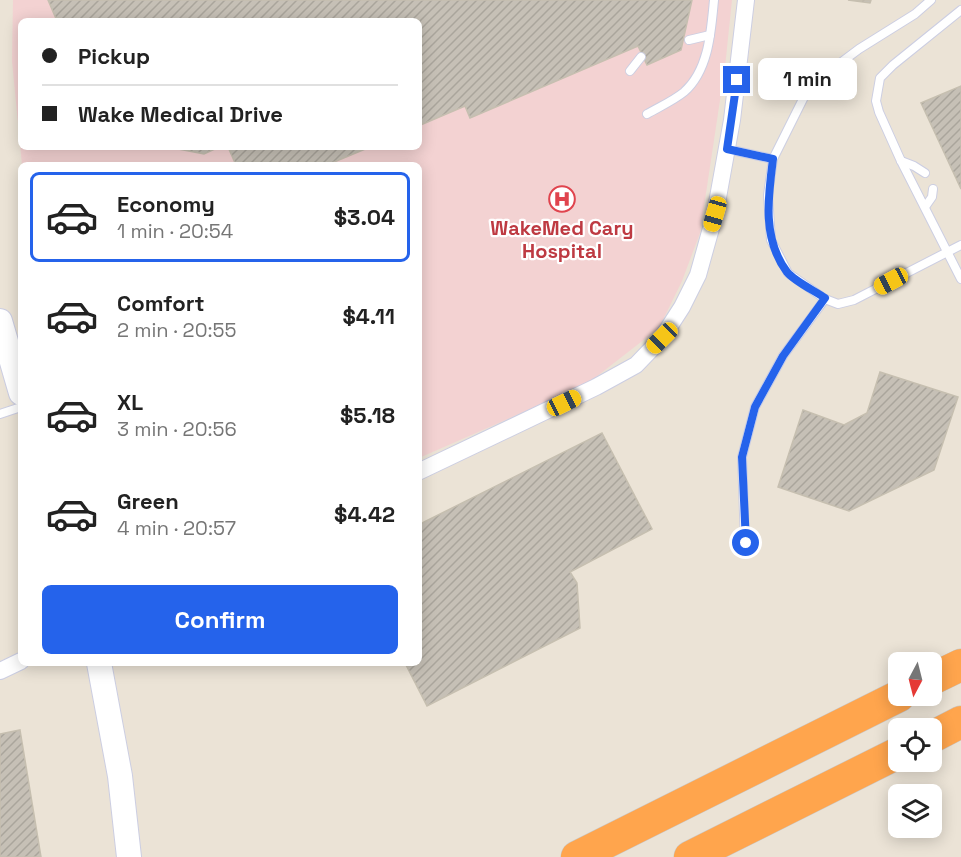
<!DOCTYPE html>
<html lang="en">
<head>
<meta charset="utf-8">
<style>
  :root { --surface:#fff; --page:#f2f2f2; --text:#222; --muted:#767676; --line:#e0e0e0; --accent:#2563eb }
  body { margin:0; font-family:"Space Grotesk",sans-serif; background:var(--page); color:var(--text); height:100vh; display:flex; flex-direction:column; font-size:22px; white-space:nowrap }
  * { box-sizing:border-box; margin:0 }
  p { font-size:20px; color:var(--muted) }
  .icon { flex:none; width:33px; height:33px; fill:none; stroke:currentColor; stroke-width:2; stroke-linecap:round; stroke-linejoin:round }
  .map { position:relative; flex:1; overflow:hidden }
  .panel { position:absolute; left:18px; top:162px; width:404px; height:504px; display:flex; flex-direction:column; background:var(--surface); border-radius:9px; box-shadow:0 3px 15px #0003 }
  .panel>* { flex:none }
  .top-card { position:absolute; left:18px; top:18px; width:404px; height:132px; border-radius:9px; box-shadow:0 3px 15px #0003; display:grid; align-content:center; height:132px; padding:0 24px; background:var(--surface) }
  .needle { width:39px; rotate:187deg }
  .fabs { position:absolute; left:888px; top:652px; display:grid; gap:12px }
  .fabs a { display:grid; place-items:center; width:54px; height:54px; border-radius:9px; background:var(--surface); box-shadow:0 3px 15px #0003; font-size:30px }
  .end { position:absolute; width:27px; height:27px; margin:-14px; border:8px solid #2563eb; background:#fff; box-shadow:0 0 0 3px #fff }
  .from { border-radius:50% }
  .bubble { position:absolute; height:42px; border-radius:9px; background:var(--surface); box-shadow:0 3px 15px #0003; font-size:20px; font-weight:700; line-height:42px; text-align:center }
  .car { position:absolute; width:18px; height:36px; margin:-18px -9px; border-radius:8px; box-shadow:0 0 4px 2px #0007; background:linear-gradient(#f5c518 24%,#345 0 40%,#f5c518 0 76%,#345 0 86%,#f5c518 0) }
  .top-card b { display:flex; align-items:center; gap:21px; height:57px; font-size:22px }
  .top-card b+b { border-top:2px solid var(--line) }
  .top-card i { width:15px; height:15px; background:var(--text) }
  ul { padding:10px 0 0; list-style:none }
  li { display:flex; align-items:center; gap:18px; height:90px; margin:0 12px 9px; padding:0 12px; border:3px solid transparent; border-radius:9px }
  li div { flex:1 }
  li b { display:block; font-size:22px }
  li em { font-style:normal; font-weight:700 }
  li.on { border-color:var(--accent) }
  li>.icon { width:54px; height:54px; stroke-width:1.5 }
  .primary-button { display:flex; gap:12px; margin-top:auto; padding:12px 24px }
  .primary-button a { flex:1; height:69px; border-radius:9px; background:var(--accent); color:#fff; font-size:24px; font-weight:700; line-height:69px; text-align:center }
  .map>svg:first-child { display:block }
  .medical { fill:#f3d2d2; fill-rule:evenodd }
  .building { fill:url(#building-hatch); stroke:#c6bfb0; stroke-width:1.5 }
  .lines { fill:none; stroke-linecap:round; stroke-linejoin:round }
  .service-casing { stroke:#cccee2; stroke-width:10 }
  .minor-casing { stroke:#cccee2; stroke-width:18 }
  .secondary-casing { stroke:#cccee2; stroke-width:26 }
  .motorway-casing { stroke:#c7c7c7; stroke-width:33 }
  .service { stroke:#fff; stroke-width:8 }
  .minor { stroke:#fff; stroke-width:16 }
  .secondary { stroke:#fff; stroke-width:24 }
  .motorway { stroke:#ffa54d; stroke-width:32 }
  .route { stroke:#2563eb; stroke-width:8 }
  .labels { text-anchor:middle; stroke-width:4.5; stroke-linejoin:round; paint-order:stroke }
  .health-label { font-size:20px; font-weight:bold; fill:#be3a42; stroke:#fff }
</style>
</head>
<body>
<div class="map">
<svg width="961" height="857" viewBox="0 0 961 857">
  <defs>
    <pattern id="building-hatch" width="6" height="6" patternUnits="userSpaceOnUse" patternTransform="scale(1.5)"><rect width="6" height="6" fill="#c6c0b6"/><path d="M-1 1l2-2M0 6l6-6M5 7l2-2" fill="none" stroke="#aaa59c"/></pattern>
  </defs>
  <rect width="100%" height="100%" fill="#ebe3d6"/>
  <path class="medical" d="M13 0H732L725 67 700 233 682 281 659 328 587 384 419 458 418 165H22L12 61ZM21 21H418V147H21Z"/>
  <g class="building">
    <polygon points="48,0 692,0 681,50 647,65 638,46 470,118 465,106 418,126 418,21 57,21"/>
    <polygon points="848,0 871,0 870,3"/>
    <polygon points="961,86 961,189 921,103"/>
    <polygon points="168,147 219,147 204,154"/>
    <polygon points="228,147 370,147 327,165 236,165"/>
    <polygon points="880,372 958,397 934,470 849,511 778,487 803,410 844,425 867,413"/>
    <polygon points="602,433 652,529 570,572 577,583 580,628 427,706 405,663 418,663 418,525"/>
    <polygon points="20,730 41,857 0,857 0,734"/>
  </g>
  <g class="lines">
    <g class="service-casing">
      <g id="service">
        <polyline points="961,10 893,65 880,78 876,101 879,112 901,161 961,279"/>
        <polyline points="689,40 710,35"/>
        <polyline points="630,71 641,57"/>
        <path d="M647 114C659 107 673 101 684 92 709 70 711 31 714 0"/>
        <polyline points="727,149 773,159"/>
        <polyline points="901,161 914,166 925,173"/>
        <polyline points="925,207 932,197 933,189"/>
        <polyline points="825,299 838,304 854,300 961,245"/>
        <polyline points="0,414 21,407"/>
        <polyline points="745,543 742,457 755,407 783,356 825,299 788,273 771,240 768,195 773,159 804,97 823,76 859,49 915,14 931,0"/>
      </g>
    </g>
    <g class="minor-casing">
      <g id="minor">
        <polyline points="418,472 596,387 636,365 662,338 682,307 698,275 715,214 732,120 746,0"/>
        <polyline points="0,671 21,661"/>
      </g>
    </g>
    <g class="secondary-casing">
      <g id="secondary">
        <polyline points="0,321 21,393"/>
        <polyline points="99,663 120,776 129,857"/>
      </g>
    </g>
    <g class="motorway-casing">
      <g id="motorway">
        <polyline points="932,679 961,665"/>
        <polyline points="932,737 961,722"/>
        <polyline points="577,857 899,696"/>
        <polyline points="690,857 898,753"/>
      </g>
    </g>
    <use href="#service" class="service"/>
    <use href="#minor" class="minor"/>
    <use href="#secondary" class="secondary"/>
    <use href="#motorway" class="motorway"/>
  </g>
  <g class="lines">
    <path class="route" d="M737 80 727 149 773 159C768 197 762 239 787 272 794 281 815 291 825 298L783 356 755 407 742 457 746 543"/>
  </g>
  <defs>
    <g id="hospital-ring" transform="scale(1.35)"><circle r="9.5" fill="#fff" stroke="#e0444e" stroke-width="1.5"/><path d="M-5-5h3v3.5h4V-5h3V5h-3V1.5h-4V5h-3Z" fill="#e0444e"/></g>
  </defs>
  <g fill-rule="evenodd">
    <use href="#hospital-ring" x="562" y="199"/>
  </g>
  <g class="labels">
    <g class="health-label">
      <text x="562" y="235">WakeMed Cary<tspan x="562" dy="23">Hospital</tspan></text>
    </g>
  </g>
</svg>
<div class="fabs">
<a><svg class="needle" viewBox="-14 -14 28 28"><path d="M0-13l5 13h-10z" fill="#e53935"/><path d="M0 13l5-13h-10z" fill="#767676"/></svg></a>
<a><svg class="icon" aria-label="locate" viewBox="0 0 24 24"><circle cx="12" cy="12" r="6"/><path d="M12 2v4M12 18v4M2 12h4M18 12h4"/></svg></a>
<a><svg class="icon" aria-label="layers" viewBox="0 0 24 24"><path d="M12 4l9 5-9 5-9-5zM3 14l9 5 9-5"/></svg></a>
</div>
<i class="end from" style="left:746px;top:543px"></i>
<i class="end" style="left:737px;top:80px"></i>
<div class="bubble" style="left:758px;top:58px;width:99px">1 min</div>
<i class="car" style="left:715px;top:214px;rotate:196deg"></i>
<i class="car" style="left:891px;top:281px;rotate:242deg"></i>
<i class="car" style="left:662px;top:338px;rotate:225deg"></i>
<i class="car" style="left:564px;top:403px;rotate:64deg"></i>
<div class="top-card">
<b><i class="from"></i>Pickup</b>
<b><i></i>Wake Medical Drive</b>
</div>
<section class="panel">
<ul>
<li class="on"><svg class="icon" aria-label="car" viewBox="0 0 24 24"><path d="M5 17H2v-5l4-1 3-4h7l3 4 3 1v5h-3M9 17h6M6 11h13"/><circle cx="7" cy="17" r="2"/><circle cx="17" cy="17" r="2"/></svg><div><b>Economy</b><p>1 min · 20:54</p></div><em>$3.04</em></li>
<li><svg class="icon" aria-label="car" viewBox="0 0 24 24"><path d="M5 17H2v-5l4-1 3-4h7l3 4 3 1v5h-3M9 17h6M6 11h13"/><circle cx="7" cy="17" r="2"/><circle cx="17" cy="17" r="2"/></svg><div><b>Comfort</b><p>2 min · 20:55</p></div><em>$4.11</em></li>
<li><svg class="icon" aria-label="car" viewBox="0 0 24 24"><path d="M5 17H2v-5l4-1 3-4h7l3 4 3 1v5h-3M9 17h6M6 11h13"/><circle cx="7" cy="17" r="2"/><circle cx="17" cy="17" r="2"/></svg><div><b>XL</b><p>3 min · 20:56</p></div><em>$5.18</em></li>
<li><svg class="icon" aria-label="car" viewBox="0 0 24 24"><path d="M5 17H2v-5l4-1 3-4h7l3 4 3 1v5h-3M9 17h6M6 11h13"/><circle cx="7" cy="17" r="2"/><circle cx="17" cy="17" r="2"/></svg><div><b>Green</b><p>4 min · 20:57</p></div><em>$4.42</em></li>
</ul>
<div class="primary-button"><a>Confirm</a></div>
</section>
</div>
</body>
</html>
